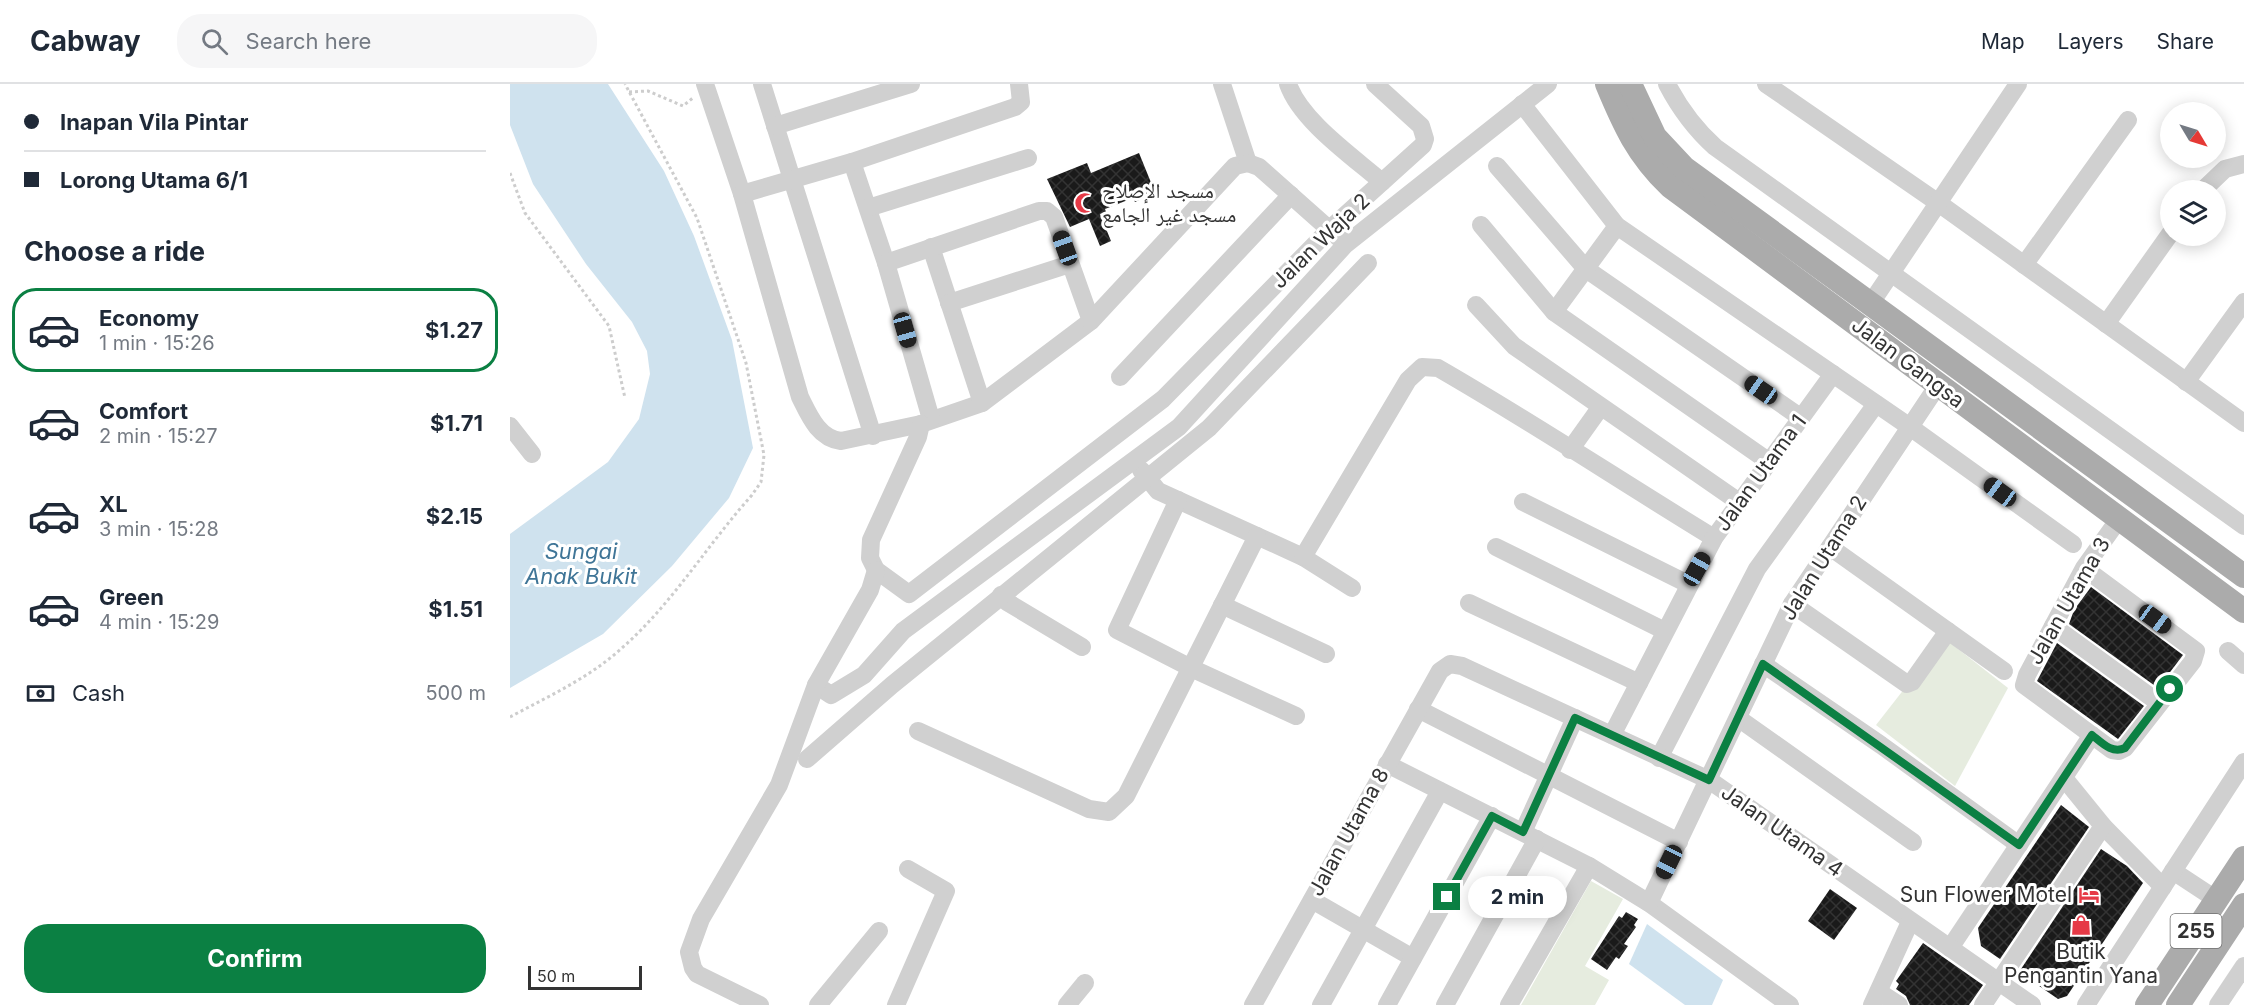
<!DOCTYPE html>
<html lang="en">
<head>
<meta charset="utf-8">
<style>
  :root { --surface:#fff; --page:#f6f6f7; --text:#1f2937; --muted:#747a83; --line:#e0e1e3; --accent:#0b8043 }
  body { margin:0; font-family:Inter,"Noto Naskh Arabic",sans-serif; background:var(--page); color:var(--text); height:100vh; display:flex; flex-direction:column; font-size:22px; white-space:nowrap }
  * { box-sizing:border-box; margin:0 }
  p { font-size:20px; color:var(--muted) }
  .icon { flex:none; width:33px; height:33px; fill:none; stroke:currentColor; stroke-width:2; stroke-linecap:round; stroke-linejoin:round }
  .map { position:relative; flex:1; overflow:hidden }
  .details { display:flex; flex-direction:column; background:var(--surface); width:510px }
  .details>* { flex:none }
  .top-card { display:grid; align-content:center; height:132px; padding:0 24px; background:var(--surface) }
  .needle { width:39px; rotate:128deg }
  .fabs { position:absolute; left:1650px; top:18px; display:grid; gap:12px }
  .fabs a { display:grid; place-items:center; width:66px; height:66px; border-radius:50%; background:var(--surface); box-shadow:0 3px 15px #0003; font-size:30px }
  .scale { position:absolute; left:18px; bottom:15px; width:114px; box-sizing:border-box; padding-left:6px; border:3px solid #333; border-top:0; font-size:16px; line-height:21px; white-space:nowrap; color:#333; -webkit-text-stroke:4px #fff; paint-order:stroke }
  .end { position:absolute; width:27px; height:27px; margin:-14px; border:8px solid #0b8043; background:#fff; box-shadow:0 0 0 3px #fff }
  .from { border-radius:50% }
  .bubble { position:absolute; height:42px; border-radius:21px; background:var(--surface); box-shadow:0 3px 15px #0003; font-size:20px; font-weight:700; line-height:42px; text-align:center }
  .car { position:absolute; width:18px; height:36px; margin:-18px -9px; border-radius:8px; box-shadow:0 0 4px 2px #0007; background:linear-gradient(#222 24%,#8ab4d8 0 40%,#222 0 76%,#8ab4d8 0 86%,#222 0) }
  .top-card b { display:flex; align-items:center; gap:21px; height:57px; font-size:22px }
  .top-card b+b { border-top:2px solid var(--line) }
  .top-card i { width:15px; height:15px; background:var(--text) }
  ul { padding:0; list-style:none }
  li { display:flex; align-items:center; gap:18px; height:84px; margin:0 12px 9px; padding:0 12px; border:3px solid transparent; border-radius:24px }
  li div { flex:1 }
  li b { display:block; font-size:22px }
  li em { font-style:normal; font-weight:700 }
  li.current { border-color:var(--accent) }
  li>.icon { width:54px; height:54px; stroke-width:1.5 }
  h2 { padding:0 24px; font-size:27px; line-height:72px }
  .pay { display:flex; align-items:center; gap:15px; height:66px; padding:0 24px; font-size:22px }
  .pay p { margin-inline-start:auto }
  .action { display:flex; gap:12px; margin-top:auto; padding:12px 24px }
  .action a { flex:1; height:69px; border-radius:24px; background:var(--accent); color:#fff; font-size:24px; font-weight:700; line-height:69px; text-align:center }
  header { display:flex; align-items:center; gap:36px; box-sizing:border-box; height:84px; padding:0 30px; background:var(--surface); border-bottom:2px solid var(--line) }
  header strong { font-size:28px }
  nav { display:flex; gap:33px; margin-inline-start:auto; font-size:21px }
  .search { width:420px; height:54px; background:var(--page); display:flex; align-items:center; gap:15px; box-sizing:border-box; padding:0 21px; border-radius:24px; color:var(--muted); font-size:22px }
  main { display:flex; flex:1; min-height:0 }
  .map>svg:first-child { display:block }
  .park { fill:#e6ecdf }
  .water { fill:#cfe2ee }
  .building { fill:url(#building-cross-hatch) }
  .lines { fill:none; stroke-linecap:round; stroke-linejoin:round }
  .path { stroke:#cdcdcd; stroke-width:3; stroke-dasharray:3 3; stroke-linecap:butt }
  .minor { stroke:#d0d0d0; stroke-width:18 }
  .major { stroke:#ababab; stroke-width:24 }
  .route { stroke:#0b8043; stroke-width:8 }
  .labels { text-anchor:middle; stroke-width:6; stroke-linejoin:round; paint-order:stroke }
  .shield { fill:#fff; stroke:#707070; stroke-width:1.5 }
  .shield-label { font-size:20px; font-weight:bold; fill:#333 }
  .poi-label { font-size:21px; fill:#333; stroke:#fff; text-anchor:start }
  .street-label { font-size:21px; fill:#333; stroke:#fff }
  .water-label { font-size:22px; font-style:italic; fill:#3f7597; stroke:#fff }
</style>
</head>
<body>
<header>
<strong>Cabway</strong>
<div class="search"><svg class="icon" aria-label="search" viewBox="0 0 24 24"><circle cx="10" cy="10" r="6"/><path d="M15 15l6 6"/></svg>Search here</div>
<nav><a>Map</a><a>Layers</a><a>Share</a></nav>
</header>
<main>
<section class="details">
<div class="top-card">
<b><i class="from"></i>Inapan Vila Pintar</b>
<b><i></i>Lorong Utama 6/1</b>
</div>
<h2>Choose a ride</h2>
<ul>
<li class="current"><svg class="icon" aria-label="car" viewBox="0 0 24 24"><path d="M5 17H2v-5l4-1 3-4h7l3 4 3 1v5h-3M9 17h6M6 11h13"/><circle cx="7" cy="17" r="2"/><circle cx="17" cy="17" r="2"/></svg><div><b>Economy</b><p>1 min · 15:26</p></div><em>$1.27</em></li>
<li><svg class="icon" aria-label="car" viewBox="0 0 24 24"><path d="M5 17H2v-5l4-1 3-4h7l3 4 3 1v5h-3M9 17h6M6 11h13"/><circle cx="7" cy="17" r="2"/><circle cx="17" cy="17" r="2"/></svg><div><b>Comfort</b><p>2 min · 15:27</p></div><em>$1.71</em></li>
<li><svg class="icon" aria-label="car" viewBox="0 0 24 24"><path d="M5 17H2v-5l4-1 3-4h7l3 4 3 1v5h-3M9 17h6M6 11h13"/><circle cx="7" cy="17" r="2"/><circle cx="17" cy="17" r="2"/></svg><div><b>XL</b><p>3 min · 15:28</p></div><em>$2.15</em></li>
<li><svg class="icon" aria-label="car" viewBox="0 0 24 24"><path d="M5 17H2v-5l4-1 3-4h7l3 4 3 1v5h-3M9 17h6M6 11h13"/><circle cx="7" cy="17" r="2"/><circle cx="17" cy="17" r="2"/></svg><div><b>Green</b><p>4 min · 15:29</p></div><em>$1.51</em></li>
</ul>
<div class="pay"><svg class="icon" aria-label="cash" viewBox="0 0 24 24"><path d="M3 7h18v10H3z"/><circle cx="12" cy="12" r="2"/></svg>Cash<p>500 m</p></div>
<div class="action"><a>Confirm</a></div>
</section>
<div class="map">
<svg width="1734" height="921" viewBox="0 0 1734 921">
  <defs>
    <pattern id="building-cross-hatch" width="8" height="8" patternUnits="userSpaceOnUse" patternTransform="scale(1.5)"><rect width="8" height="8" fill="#1a1a1a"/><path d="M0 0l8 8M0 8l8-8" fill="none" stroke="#333"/></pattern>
  </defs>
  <rect width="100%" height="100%" fill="#fff"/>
  <g class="park">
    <polygon points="1434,554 1498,604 1445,702 1366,641"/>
    <polygon points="1081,797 1113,815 1075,882 1099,896 1085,921 1011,921"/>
  </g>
  <g class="water">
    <polygon points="0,0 98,0 154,87 184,152 222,256 243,364 219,414 162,482 93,550 0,604 0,450 98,378 129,335 140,290 137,267 122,238 76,180 23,100 0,41"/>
    <polygon points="1137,840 1213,896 1202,921 1175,921 1119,880"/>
  </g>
  <g class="building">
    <polygon points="629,69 642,101 635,104 638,112 625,118 623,114 595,125 596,128 590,130 601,157 590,162 579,135 560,143 537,95 577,79 581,89"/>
    <polygon points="1581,503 1673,571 1648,604 1559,540 1564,526"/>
    <polygon points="1547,559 1634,622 1608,655 1527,597"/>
    <polygon points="1551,721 1579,743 1490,875 1471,862 1468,844"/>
    <polygon points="1591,765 1617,782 1633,799 1557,912 1548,915 1509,888"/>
    <polygon points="1320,805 1347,824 1324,856 1298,837"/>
    <polygon points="1116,828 1128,835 1124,841 1126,843 1114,860 1118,862 1109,875 1106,873 1097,886 1081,875 1109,832 1112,834"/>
    <polygon points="1413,859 1473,901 1459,921 1400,921 1396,912 1386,905 1389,900 1386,897"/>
  </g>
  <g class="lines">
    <g class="path">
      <polyline points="119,8 138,7 173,22 184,13"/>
      <polyline points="0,89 15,129 99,242 115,314"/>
      <path d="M0 633C39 612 79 594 112 564 162 520 198 460 242 411L251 398 254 371 236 279 187 134 115 0"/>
    </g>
    <g class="minor">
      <path d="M195 0 232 110 290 313C299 331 308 354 331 357L411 340 472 319 581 237 725 82 738 79"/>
      <polyline points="252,0 363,352"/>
      <polyline points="712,0 738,79"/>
      <path d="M778 0C791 37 842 72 872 98"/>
      <path d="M1157 0C1170 25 1184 44 1205 63L1734 442"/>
      <polyline points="1256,0 1427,118 1734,339"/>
      <polyline points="1012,20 1107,142 1400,343 1563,460"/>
      <polyline points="265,42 401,0"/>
      <polyline points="342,78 376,179 421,335"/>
      <polyline points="738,79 749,83 829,154"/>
      <polyline points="987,82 1076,185 1290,333"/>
      <polyline points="1693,106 1715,85 1734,80"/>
      <polyline points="232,110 342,78 505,23 511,18 509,0"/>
      <polyline points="358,124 518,74"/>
      <polyline points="971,141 1044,228 1258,377"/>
      <polyline points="421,163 472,319"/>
      <polyline points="376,179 529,127 537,127 544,133 581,237"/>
      <polyline points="1514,181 1618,36"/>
      <polyline points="439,219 560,180"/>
      <polyline points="1361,219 1508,0"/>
      <polyline points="966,221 1004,262 1229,418"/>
      <polyline points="1044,228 1107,142"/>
      <polyline points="1596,240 1660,150"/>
      <polyline points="610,293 781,111"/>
      <polyline points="1676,298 1734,218"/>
      <polyline points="411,340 408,353 361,456 360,474 366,486 399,510 653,315 820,145 913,61 915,55 911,42 865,0"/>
      <polyline points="0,342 22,370"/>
      <polyline points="1060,366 1090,324"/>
      <polyline points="631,386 648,407 793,473 842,504"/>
      <polyline points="668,416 607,546 681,584 786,632"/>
      <polyline points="1013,418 1178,500"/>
      <polyline points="986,463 1155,547"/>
      <polyline points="1320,463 1494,587"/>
      <path d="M793 473 898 296 912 283 928 284C1022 338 1112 398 1204 454"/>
      <polyline points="1574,484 1686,567 1683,577 1615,664 1609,667 1602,666 1514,601 1517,591 1574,484 1609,435"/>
      <polyline points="491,511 497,518 572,563"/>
      <polyline points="959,519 1129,599"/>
      <polyline points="1282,520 1397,600 1402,598 1438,547"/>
      <polyline points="712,521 816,570"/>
      <polyline points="1543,542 1649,619"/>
      <polyline points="1718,567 1734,581"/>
      <polyline points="1253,580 1371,661 1509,761"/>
      <polyline points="306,601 321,611 354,591 393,547 669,343 835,161 1038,0"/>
      <polyline points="908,625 1169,758"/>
      <polyline points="1228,634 1403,758"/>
      <polyline points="408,647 579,725 599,728 616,712 747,452"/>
      <polyline points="1102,651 1204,454 1323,290"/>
      <polyline points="1149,674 1247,485 1366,320"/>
      <polyline points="297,675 382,601 699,344 858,179"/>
      <polyline points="877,680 1079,782 1139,819 1280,921"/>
      <polyline points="1554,694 1593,742 1653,803"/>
      <polyline points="1013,748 1065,634"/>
      <polyline points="1663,787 1707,816"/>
      <polyline points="802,816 903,874"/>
      <polyline points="1139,819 1282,520 1428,301"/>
      <polyline points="1440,864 1582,651"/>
      <polyline points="1369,908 1389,921"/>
      <polyline points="250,921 187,890 183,884 179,868 191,835 269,701 306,601 360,506 366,486"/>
      <polyline points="308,921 369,847"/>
      <polyline points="386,921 436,807 398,785"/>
      <polyline points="557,921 575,899"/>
      <polyline points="743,921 930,587 940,580 952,582 1199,696 1522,921"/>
      <polyline points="811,921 930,707"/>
      <polyline points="877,921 982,732"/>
      <polyline points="935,921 1027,755"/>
      <polyline points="999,921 1079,782"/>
      <polyline points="1362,921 1400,838"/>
      <polyline points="1473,921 1593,742"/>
      <polyline points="1576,921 1734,678"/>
      <polyline points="1708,921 1734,882"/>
    </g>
    <g class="major">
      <path d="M1097 0C1114 41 1127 70 1160 102L1734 527"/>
      <polyline points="1120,0 1145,53 1174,84 1734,492"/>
      <polyline points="1637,921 1734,774"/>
      <polyline points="1668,921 1734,821"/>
    </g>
  </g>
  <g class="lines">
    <path class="route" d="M937 813 982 732 1013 748 1065 634 1199 696 1253 580 1509 761 1582 651C1592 659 1602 670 1615 664L1660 605"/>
  </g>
  <defs>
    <g id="mosque-bare" transform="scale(1.62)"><path d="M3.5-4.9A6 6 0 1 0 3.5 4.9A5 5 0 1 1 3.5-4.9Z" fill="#e63946" stroke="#fff" stroke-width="2.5" paint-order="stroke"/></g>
    <g id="hotel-bare" transform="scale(1.62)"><path d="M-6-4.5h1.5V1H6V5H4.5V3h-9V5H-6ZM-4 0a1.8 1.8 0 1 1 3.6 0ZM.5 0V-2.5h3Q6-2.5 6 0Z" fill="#e63946" stroke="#fff" stroke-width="2.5" paint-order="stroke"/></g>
    <g id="shop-bare" transform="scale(1.62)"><path d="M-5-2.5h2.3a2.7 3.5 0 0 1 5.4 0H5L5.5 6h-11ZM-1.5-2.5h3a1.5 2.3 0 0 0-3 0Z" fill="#e63946" stroke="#fff" stroke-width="2.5" paint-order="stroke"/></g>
  </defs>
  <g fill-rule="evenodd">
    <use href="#mosque-bare" x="575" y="119"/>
    <use href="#hotel-bare" x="1579" y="811"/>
    <use href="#shop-bare" x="1571" y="841"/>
  </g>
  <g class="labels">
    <rect class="shield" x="1660.5" y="830" width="51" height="34" rx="4.5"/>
    <g class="shield-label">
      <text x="1686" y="854">255</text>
    </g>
    <g class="poi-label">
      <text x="592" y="114">مسجد الإصلاح<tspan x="592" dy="24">مسجد غير الجامع</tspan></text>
      <text x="1562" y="818" text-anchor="end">Sun Flower Motel</text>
      <text x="1571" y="875" text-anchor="middle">Butik<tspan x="1571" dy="24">Pengantin Yana</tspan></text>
    </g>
    <g class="street-label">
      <text transform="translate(811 157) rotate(-44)" y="7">Jalan Waja 2</text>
      <text transform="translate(1398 279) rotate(37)" y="7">Jalan Gangsa</text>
      <text transform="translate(1251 389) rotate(-54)" y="7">Jalan Utama 1</text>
      <text transform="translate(1314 474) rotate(-58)" y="7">Jalan Utama 2</text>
      <text transform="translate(1559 517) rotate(-60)" y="7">Jalan Utama 3</text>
      <text transform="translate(1272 747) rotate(35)" y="7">Jalan Utama 4</text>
      <text transform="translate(839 748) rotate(-61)" y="7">Jalan Utama 8</text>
    </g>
    <g class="water-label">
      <text x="71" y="475">Sungai<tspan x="71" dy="25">Anak Bukit</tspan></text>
    </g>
  </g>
</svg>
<div class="fabs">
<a><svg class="needle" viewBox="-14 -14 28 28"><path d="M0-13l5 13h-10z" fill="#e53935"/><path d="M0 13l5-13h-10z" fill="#747a83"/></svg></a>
<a><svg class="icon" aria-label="layers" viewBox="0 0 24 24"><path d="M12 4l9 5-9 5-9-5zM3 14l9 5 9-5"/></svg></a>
</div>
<div class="scale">50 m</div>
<i class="end from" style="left:1660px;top:605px"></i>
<i class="end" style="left:937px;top:813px"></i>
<div class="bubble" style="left:958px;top:792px;width:99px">2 min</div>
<i class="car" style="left:555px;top:164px;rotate:340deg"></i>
<i class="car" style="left:395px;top:246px;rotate:164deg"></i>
<i class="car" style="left:1251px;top:306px;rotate:305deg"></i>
<i class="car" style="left:1490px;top:408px;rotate:306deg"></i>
<i class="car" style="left:1187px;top:485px;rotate:29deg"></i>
<i class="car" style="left:1645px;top:535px;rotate:126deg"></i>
<i class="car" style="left:1159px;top:778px;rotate:206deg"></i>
</div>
</main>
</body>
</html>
